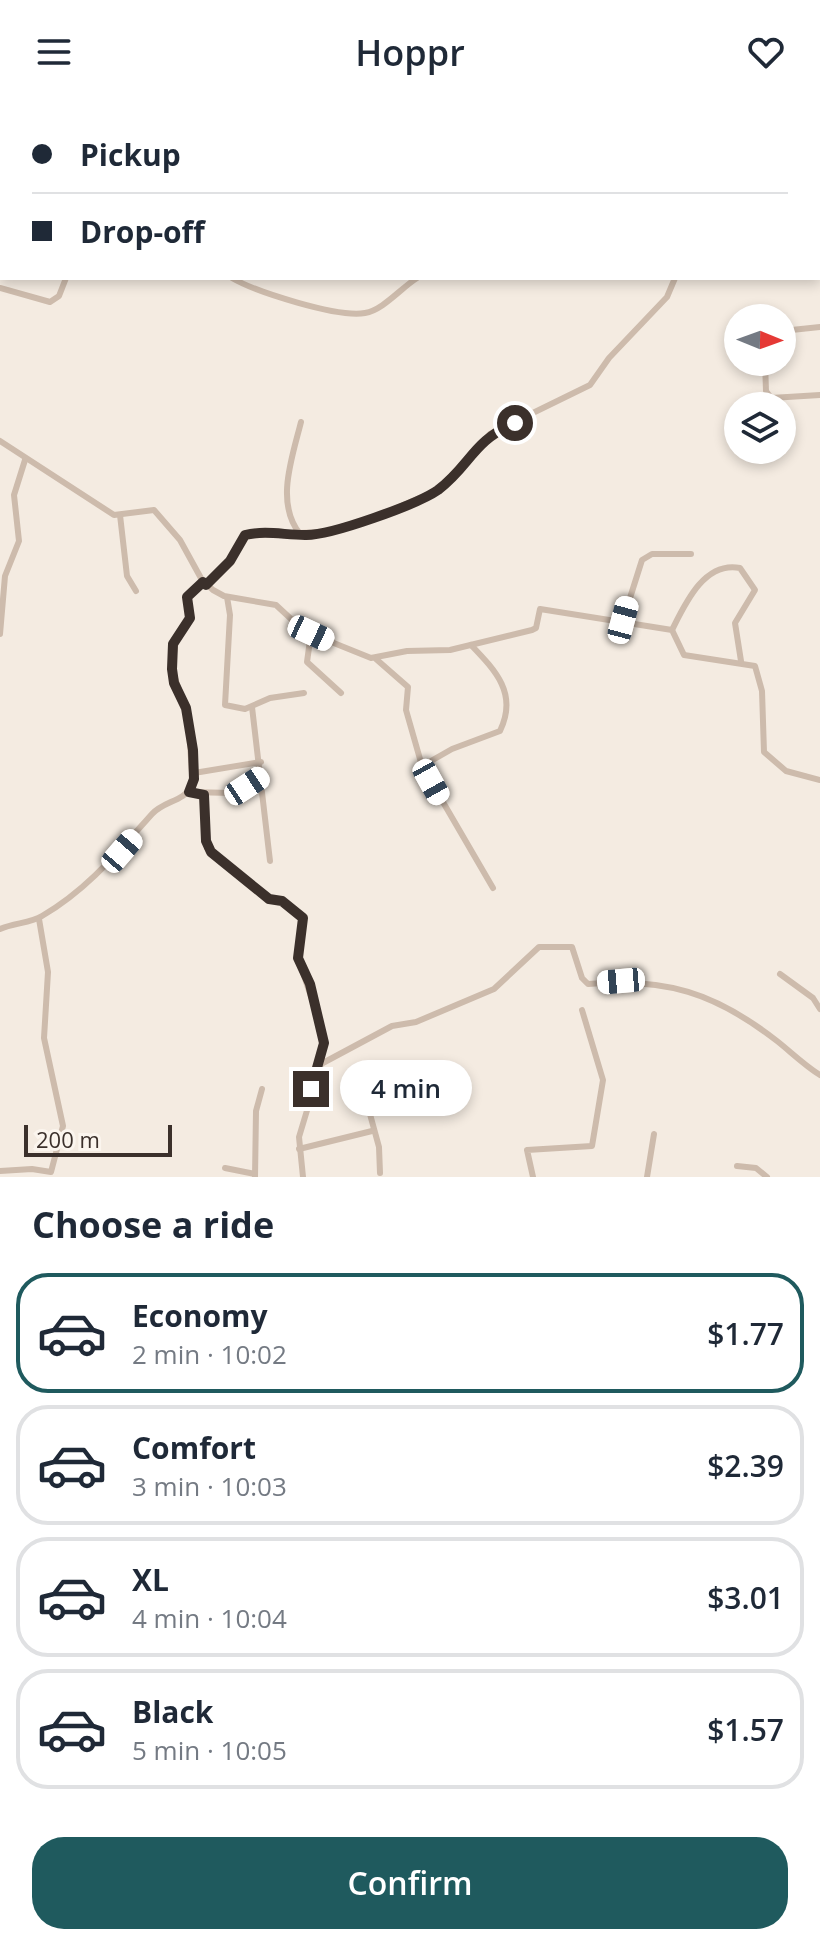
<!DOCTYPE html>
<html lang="en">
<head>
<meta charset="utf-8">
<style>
  :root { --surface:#fff; --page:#f2f2f3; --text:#1f2937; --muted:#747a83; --line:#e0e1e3; --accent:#1f5a5e }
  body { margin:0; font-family:"Open Sans",sans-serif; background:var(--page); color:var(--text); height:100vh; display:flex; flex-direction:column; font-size:30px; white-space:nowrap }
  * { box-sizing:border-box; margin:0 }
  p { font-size:26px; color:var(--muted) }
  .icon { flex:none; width:44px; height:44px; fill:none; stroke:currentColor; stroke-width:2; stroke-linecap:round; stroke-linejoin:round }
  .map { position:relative; height:1073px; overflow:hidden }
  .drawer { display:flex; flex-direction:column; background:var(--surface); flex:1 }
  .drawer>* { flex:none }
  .top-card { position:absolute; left:0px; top:0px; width:820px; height:176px; box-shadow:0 4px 12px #0003; display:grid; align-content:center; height:176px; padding:0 32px; background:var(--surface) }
  .needle { width:52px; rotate:91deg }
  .buttons { position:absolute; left:724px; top:200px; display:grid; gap:16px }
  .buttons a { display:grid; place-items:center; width:72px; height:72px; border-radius:50%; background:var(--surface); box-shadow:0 4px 12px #0003; font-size:40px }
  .scale { position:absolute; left:24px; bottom:20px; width:148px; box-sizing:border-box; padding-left:8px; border:4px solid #3b302b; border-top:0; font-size:22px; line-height:28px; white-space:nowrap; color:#3b302b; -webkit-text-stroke:6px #fbf5ee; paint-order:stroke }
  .end { position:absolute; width:36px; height:36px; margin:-18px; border:10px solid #3b302b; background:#fff; box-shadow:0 0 0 4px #fff }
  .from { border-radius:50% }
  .bubble { position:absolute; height:56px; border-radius:28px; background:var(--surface); box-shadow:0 4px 12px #0003; font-size:26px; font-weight:600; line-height:56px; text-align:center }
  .car { position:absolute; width:24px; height:48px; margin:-24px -12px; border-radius:10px; box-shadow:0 0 6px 2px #0007; background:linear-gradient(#fff 24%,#345 0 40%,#fff 0 76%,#345 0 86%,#fff 0) }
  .top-card b { display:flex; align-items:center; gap:28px; height:76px; font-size:30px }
  .top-card b+b { border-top:2px solid var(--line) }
  .top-card i { width:20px; height:20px; background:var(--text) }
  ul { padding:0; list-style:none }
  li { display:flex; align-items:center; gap:24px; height:120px; margin:0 16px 12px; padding:0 16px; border:4px solid var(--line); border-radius:32px }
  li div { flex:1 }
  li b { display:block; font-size:30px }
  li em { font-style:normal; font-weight:600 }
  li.selected { border-color:var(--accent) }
  li>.icon { width:72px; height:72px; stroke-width:1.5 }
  h2 { padding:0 32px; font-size:36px; line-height:96px }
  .cta { display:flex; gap:16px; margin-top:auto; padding:16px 32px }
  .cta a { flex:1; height:92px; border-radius:32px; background:var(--accent); color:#fff; font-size:32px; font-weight:600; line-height:92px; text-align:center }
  header { display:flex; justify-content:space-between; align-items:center; height:104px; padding:0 32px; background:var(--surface); font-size:36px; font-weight:600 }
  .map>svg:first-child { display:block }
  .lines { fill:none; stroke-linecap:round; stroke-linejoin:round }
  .minor { stroke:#cdbbac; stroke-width:6 }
  .route { stroke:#3b302b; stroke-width:10 }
</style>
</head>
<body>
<header><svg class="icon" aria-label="menu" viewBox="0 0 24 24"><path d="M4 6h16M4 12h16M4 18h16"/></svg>Hoppr<svg class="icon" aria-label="heart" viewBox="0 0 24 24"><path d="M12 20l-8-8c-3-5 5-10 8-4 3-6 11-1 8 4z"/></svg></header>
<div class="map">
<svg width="820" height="1073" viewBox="0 0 820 1073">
  <rect width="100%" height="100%" fill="#f4ebe1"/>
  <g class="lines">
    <g class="minor">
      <polyline points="30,0 34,2"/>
      <polyline points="264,0 270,2"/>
      <polyline points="477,0 478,2"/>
      <polyline points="5,2 6,0"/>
      <polyline points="153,2 154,0"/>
      <polyline points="582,2 583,0"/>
      <polyline points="728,2 729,0"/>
      <polyline points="0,17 2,11"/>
      <polyline points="0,89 2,89"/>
      <path d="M232 174C256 188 338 214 365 209 383 206 401 184 417 174"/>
      <polyline points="0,184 50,198 59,192 66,174"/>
      <polyline points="782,227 820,223"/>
      <polyline points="765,258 766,287 771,294 820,291"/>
      <polyline points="0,337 114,411 154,406 180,436 202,476 213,486 224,492 276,501 304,527 371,554 407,547 450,546 532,526 536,524 540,505 672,526 684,551 755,562 762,587 764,648 786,667 820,676"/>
      <polyline points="120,411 127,472 136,487"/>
      <path d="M300 430C275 399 292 354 301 318"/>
      <polyline points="206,481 230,457 245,431 325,428 376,413 438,386 490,330 590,281 609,254 667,193 675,174"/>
      <polyline points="227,493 230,511 225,601 245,605 270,594 304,589"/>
      <polyline points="623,516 642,456 652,450 691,450"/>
      <path d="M672 526C685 500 704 457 740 464L755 486 735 519 741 557"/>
      <polyline points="311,529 307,558 341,589"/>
      <polyline points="0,530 5,472 19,437 14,391 25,356"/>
      <polyline points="376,555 408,583 406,606 422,662 493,784"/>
      <polyline points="252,603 270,757"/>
      <path d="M422 662 452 645 500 627C518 590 496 567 471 541"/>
      <polyline points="194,669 261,658"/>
      <polyline points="189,688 232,689 263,671"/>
      <polyline points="204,691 207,744 269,795 282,797 303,814 298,854 323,928 321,960"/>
      <path d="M0 825C13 819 31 819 42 812 87 786 118 748 152 710 164 697 182 698 193 682L188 613 172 565 176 534 190 514 188 490 203 478"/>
      <polyline points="780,870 813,894 820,905"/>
      <polyline points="365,992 379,1043 380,1069"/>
      <polyline points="299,1045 372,1027"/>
      <polyline points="737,1062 756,1064 767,1073"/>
      <polyline points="225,1064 255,1070"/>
      <polyline points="0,1067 32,1065 51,1068 63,1022 44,934 48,868 39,815"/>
      <polyline points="255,1073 256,1007 262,985"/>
      <path d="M303 1073 299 1033 321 960 392 922 416 918 494 885 539 843H572L582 874 588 880C666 874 714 888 777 937 791 948 804 961 820 971"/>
      <polyline points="533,1073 527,1046 592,1042 603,976 582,906"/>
      <polyline points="647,1073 654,1030"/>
    </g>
  </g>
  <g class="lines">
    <path class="route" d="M311 985 324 939 310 880 298 854 303 814 282 797 269 795 211 748 206 737 204 691 189 688 194 675 193 646 186 604 174 579 172 565 173 540 190 514 187 493 203 478 206 481 230 457 245 431C266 426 284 431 305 431 330 432 418 400 438 386 471 361 472 337 515 319"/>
  </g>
</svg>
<div class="buttons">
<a><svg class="needle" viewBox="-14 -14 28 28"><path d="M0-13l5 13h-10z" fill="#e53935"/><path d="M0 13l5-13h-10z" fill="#747a83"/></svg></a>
<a><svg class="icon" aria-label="layers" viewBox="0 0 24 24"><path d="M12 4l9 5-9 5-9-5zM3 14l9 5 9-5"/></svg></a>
</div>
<div class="scale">200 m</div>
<i class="end from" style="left:515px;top:319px"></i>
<i class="end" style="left:311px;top:985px"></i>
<div class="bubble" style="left:340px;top:956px;width:132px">4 min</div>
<i class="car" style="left:623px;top:516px;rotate:15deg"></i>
<i class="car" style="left:311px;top:529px;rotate:115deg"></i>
<i class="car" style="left:431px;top:678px;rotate:151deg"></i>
<i class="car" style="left:247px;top:682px;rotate:57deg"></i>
<i class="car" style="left:122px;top:747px;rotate:41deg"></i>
<i class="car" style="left:621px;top:877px;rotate:265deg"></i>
<div class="top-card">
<b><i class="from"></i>Pickup</b>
<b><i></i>Drop-off</b>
</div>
</div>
<section class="drawer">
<h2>Choose a ride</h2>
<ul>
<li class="selected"><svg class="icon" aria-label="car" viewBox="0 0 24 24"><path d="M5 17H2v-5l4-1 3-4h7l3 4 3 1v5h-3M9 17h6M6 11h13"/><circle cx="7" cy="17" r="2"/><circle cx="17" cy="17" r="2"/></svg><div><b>Economy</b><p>2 min · 10:02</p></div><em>$1.77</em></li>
<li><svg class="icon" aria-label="car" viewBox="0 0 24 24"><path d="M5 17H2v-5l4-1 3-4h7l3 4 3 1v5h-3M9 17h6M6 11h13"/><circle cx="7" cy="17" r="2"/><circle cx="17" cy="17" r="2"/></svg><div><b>Comfort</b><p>3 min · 10:03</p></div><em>$2.39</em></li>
<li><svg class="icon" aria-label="car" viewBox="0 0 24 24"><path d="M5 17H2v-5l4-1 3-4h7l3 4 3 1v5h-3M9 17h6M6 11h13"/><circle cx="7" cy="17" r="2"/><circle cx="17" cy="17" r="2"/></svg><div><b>XL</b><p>4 min · 10:04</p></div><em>$3.01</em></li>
<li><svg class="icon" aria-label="car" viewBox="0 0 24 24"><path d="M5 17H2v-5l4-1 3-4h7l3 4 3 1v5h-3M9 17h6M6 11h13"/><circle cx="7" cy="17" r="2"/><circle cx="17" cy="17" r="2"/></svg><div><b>Black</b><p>5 min · 10:05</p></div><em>$1.57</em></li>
</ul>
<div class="cta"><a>Confirm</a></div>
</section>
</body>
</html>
